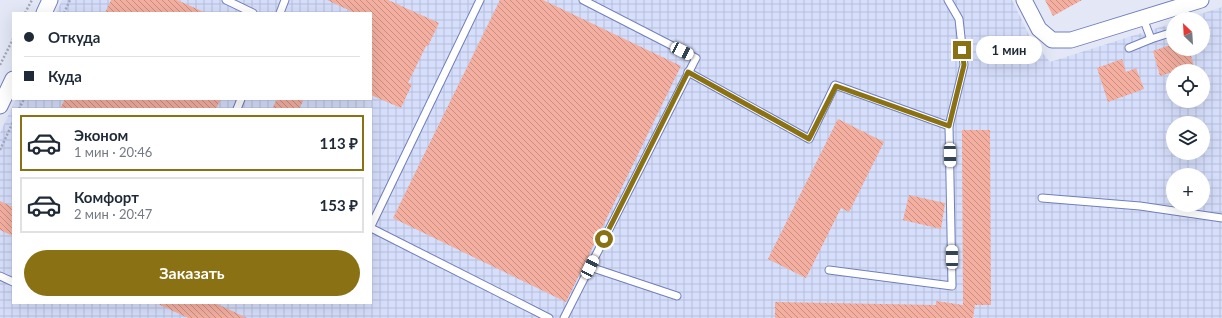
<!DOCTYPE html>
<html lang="ru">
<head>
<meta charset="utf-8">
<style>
  :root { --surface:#fff; --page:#f2f2f3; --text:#1f2937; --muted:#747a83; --line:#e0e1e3; --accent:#8a7214 }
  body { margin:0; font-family:Lato,sans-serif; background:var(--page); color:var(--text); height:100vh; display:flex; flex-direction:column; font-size:15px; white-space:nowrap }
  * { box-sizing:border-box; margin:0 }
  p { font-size:13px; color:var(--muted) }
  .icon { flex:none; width:22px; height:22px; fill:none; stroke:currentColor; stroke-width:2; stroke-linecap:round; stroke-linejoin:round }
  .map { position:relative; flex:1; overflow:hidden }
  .side { position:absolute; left:12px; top:108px; width:360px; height:196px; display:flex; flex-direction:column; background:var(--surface); border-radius:0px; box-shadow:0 4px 16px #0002 }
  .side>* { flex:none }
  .guide { position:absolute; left:12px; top:12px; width:360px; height:88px; border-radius:0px; box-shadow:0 4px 16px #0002; display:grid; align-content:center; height:88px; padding:0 12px; background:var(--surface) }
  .needle { width:26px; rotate:335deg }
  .controls { position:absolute; left:1166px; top:12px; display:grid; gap:8px }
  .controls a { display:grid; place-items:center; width:44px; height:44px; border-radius:50%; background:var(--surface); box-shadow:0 4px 16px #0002; font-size:20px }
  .end { position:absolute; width:18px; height:18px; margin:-9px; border:5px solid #8a7214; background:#fff; box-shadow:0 0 0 2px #fff }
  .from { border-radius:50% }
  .bubble { position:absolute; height:28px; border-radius:14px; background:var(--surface); box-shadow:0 4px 16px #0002; font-size:13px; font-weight:700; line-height:28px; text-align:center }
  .car { position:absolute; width:12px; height:24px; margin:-12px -6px; border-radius:5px; box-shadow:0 0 3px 1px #0007; background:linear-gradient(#fff 24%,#345 0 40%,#fff 0 76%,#345 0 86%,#fff 0) }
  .guide b { display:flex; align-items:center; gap:14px; height:38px; font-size:15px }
  .guide b+b { border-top:1px solid var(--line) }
  .guide i { width:10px; height:10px; background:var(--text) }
  ul { padding:7px 0 0; list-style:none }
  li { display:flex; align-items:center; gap:12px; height:56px; margin:0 8px 6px; padding:0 4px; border:2px solid var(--line); border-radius:0px }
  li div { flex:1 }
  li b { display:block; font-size:15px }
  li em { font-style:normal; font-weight:700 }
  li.on { border-color:var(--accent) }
  li>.icon { width:36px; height:36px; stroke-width:1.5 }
  .cta { display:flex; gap:8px; margin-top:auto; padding:8px 12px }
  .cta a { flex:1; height:46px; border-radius:24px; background:var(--accent); color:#fff; font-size:16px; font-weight:700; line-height:46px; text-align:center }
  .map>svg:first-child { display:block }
  .industrial { fill:url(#industrial-grid); fill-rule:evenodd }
  .building { fill:url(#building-back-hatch) }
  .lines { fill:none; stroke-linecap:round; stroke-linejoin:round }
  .lane-casing { stroke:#717fbb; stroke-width:9 }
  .street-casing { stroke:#717fbb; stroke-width:17 }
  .path { stroke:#a3a8b9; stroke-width:2.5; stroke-dasharray:2 2; stroke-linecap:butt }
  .lane { stroke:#fff; stroke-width:7 }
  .street { stroke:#fff; stroke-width:15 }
  .route { stroke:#8a7214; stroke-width:5 }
</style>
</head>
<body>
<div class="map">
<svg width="1222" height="318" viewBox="0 0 1222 318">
  <defs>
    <pattern id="industrial-grid" width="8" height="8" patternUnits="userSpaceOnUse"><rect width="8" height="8" fill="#d5defb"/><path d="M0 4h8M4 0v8" fill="none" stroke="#b7bfd8"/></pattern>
    <pattern id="building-back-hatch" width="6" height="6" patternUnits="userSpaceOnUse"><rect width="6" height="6" fill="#f4afa0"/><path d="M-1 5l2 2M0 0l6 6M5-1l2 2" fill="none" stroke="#c58f84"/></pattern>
  </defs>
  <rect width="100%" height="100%" fill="#e4e8f6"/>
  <path class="industrial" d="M62 0H1012L1030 37 1050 62 1173 23V49H1203V19H1185L1222 7V318H0V133L16 99H371V13H56ZM1173 71H1203V101H1173ZM13 109H371V303H13ZM1173 123H1203V153H1173ZM1173 175H1203V205H1173Z"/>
  <g class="building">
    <polygon points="111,0 177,0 206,13 105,13"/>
    <polygon points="327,0 388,0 439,23 428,46 426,46 408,83 412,84 401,108 371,95 371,13 355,13"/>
    <polygon points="500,0 543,0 681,66 566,302 393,218"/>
    <polygon points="1045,0 1082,0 1053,16"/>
    <polygon points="1173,44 1173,49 1189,49 1194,66 1177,71 1173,71 1173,72 1160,76 1153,51"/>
    <polygon points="1122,59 1126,72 1136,68 1144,89 1108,102 1097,68"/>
    <polygon points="65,99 221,99 216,109 60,109"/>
    <polygon points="277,99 304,99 299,109 272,109"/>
    <polygon points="838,119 884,142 849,212 841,208 806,278 768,259"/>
    <polygon points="962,130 990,130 991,305 975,305 973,318 775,318 775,302 936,305 936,301 963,305"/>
    <polygon points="909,195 945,203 941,229 903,220"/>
    <polygon points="0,201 13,207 13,236 0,230"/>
    <polygon points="156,303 215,303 247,318 188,318"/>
  </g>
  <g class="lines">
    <g class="lane-casing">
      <g id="lane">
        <polyline points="226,0 253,13"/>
        <polyline points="280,13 285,0"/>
        <polyline points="1143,18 1151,39 1173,32"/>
        <polyline points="1129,48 1151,39"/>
        <polyline points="688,72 809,139 835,85 949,126 964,65 959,19 948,0"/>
        <polyline points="237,109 241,99"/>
        <polyline points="1042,198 1140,206 1222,218"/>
        <polyline points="371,226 480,0"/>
        <polyline points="371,228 549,318"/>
        <polyline points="590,267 677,296"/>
        <polyline points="829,270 952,286 949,126"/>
        <polyline points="0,276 13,282"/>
        <polyline points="564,318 696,58 583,0"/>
      </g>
    </g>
    <g class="street-casing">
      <g id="street">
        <polyline points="1024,0 1039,29 1052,40 1071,40 1201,0"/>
        <polyline points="44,13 50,0"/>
        <polyline points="0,106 13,79"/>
      </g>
    </g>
    <g class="path">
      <polyline points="25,13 32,0"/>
      <polyline points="64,13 70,0"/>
      <polyline points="0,65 13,39"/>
      <polyline points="19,109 24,99"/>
      <polyline points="0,150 13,122"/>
    </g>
    <use href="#lane" class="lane"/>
    <use href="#street" class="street"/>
  </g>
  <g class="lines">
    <polyline class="route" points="604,239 688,72 809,139 836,86 949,126 964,65 962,50"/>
  </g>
</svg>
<div class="controls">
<a><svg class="needle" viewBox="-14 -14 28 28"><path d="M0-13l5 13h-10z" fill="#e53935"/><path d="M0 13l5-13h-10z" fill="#747a83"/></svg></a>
<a><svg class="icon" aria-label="locate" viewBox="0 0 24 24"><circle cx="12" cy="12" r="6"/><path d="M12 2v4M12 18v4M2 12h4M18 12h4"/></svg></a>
<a><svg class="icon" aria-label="layers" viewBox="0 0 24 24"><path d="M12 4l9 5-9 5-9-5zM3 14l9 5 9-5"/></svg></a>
<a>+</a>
</div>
<i class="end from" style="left:604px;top:239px"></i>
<i class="end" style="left:962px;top:50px"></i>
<div class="bubble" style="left:976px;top:36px;width:66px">1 мин</div>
<i class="car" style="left:682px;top:51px;rotate:117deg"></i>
<i class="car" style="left:950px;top:155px;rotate:179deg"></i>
<i class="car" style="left:952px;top:257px;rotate:359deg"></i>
<i class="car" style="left:590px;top:267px;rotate:27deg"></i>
<div class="guide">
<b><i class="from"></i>Откуда</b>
<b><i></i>Куда</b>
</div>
<section class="side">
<ul>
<li class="on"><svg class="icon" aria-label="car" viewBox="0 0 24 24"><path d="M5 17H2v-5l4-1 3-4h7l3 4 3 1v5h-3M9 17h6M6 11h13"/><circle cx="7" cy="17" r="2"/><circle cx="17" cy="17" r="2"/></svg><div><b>Эконом</b><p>1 мин · 20:46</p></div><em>113 ₽</em></li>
<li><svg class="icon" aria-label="car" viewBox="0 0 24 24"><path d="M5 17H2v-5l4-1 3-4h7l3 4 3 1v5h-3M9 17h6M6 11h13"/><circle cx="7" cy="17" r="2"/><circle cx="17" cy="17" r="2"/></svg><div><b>Комфорт</b><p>2 мин · 20:47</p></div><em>153 ₽</em></li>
</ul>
<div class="cta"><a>Заказать</a></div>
</section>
</div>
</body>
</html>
